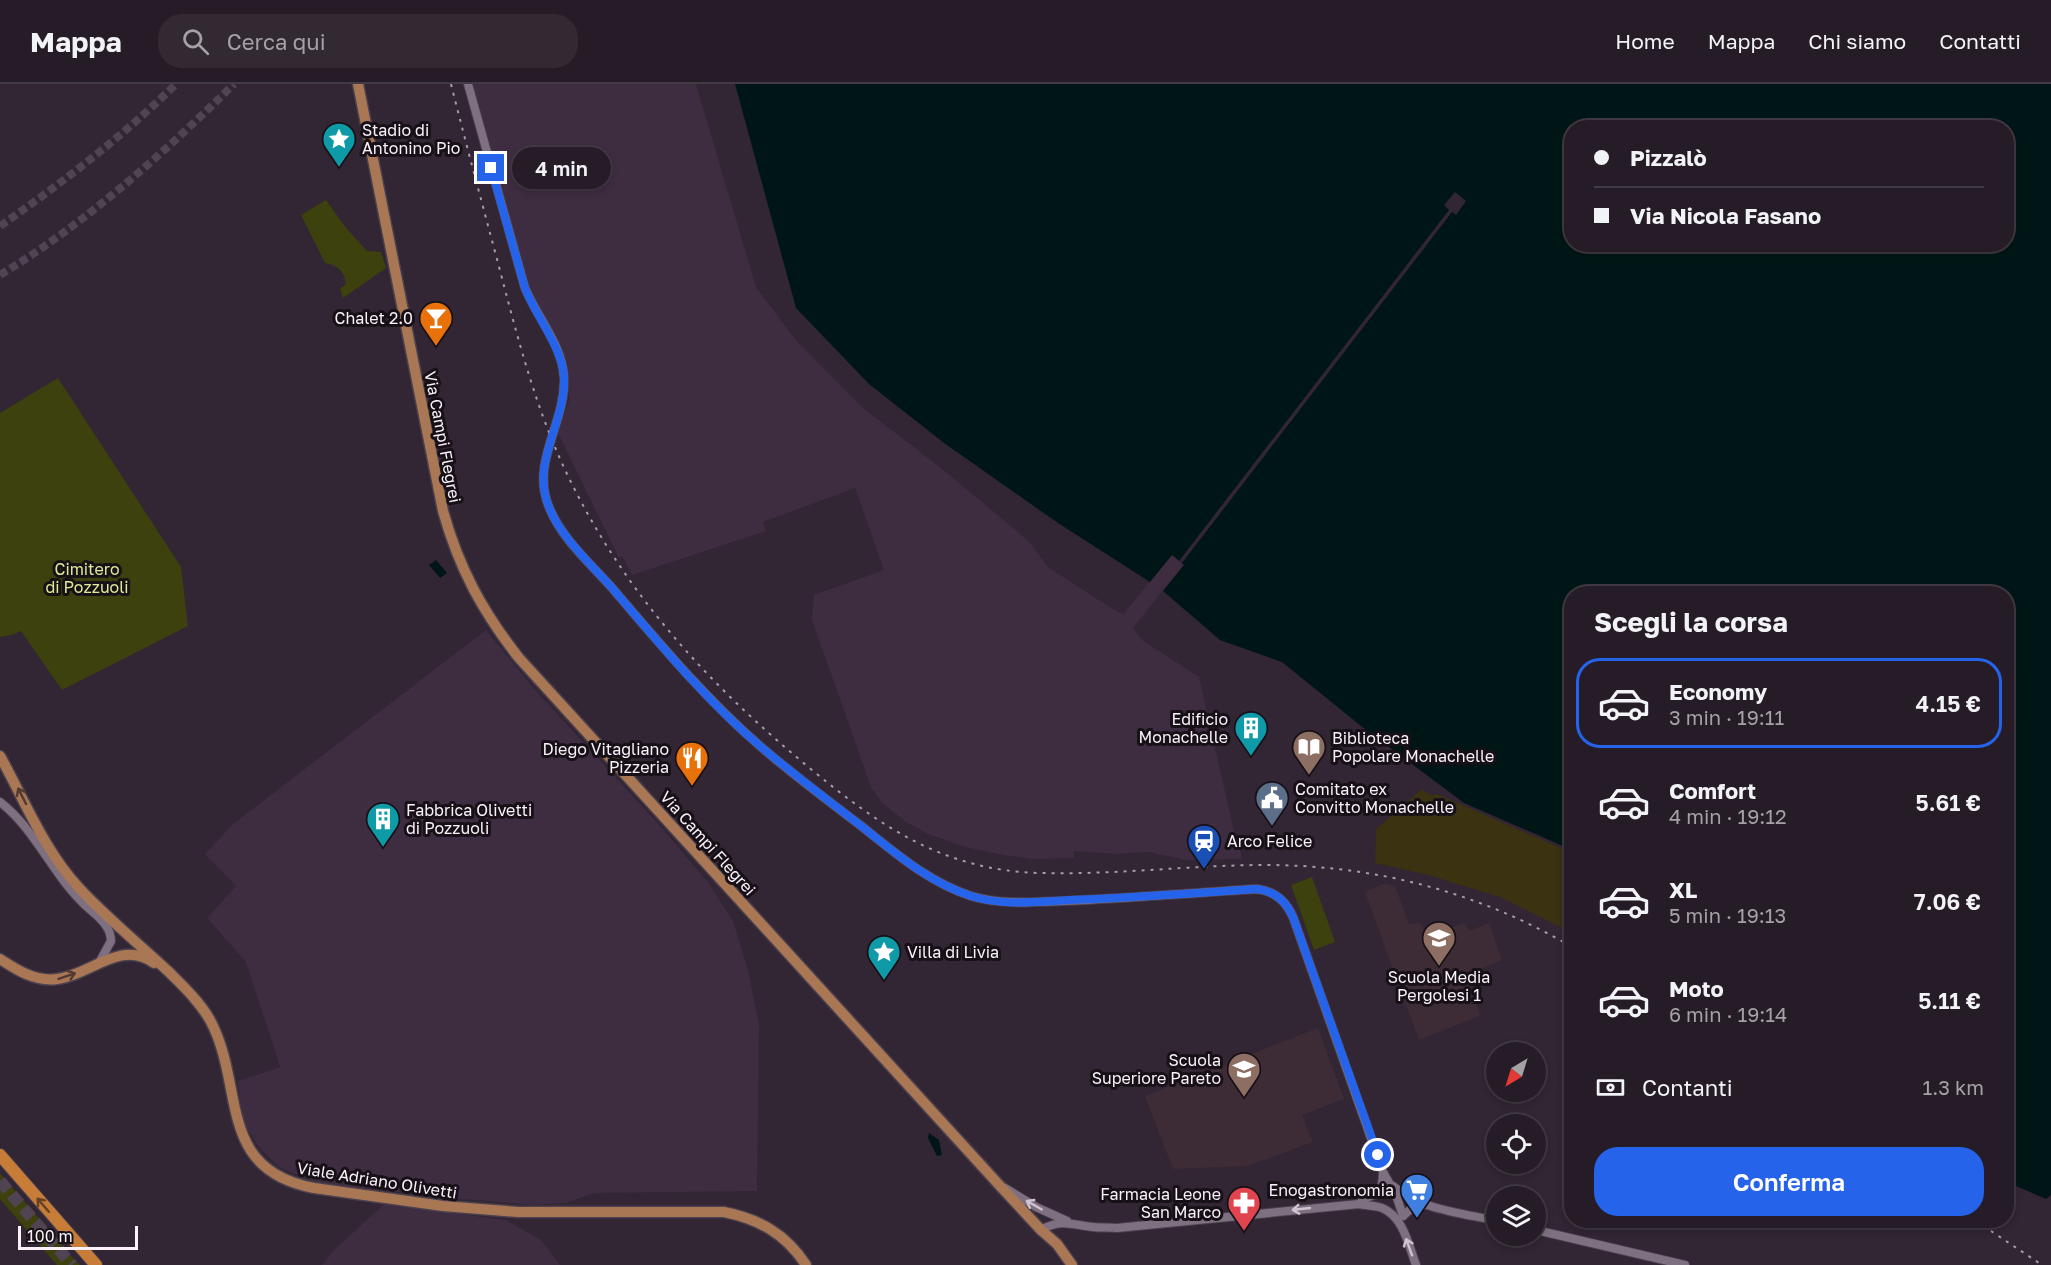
<!DOCTYPE html>
<html lang="it">
<head>
<meta charset="utf-8">
<style>
  :root { --surface:#261c27; --page:#322933; --text:#f1f3f6; --muted:#a4a1a7; --line:#423a44; --accent:#2563eb }
  body { margin:0; font-family:"Golos Text",sans-serif; background:var(--page); color:var(--text); height:100vh; display:flex; flex-direction:column; font-size:22px; white-space:nowrap }
  * { box-sizing:border-box; margin:0 }
  p { font-size:20px; color:var(--muted) }
  .icon { flex:none; width:33px; height:33px; fill:none; stroke:currentColor; stroke-width:2; stroke-linecap:round; stroke-linejoin:round }
  .map { position:relative; flex:1; overflow:hidden }
  .drawer { position:absolute; left:1564px; top:502px; width:450px; height:642px; display:flex; flex-direction:column; background:var(--surface); border-radius:24px; box-shadow:0 3px 9px #0003,0 0 0 2px var(--line) }
  .drawer>* { flex:none }
  .guide { position:absolute; left:1564px; top:36px; width:450px; height:132px; border-radius:24px; box-shadow:0 3px 9px #0003,0 0 0 2px var(--line); display:grid; align-content:center; height:132px; padding:0 30px; background:var(--surface) }
  .needle { width:39px; rotate:218deg }
  .controls { position:absolute; left:1486px; top:958px; display:grid; gap:12px }
  .controls a { display:grid; place-items:center; width:60px; height:60px; border-radius:50%; background:var(--surface); box-shadow:0 3px 9px #0003,0 0 0 2px var(--line); font-size:30px }
  .scale { position:absolute; left:18px; bottom:15px; width:120px; box-sizing:border-box; padding-left:6px; border:3px solid #faf1fb; border-top:0; font-size:16px; line-height:21px; white-space:nowrap; color:#faf1fb; -webkit-text-stroke:4px #171117; paint-order:stroke }
  .end { position:absolute; width:27px; height:27px; margin:-14px; border:8px solid #2563eb; background:#fff; box-shadow:0 0 0 3px #fff }
  .from { border-radius:50% }
  .bubble { position:absolute; height:42px; border-radius:21px; background:var(--surface); box-shadow:0 3px 9px #0003,0 0 0 2px var(--line); font-size:20px; font-weight:600; line-height:42px; text-align:center }
  .guide b { display:flex; align-items:center; gap:21px; height:57px; font-size:22px }
  .guide b+b { border-top:2px solid var(--line) }
  .guide i { width:15px; height:15px; background:var(--text) }
  ul { padding:0; list-style:none }
  li { display:flex; align-items:center; gap:18px; height:90px; margin:0 12px 9px; padding:0 18px; border:3px solid transparent; border-radius:24px }
  li div { flex:1 }
  li b { display:block; font-size:22px }
  li em { font-style:normal; font-weight:600 }
  li.on { border-color:var(--accent) }
  li>.icon { width:54px; height:54px; stroke-width:1.5 }
  h2 { padding:0 30px; font-size:27px; line-height:72px }
  .pay { display:flex; align-items:center; gap:15px; height:66px; padding:0 30px; font-size:22px }
  .pay p { margin-inline-start:auto }
  .button { display:flex; gap:12px; margin-top:auto; padding:12px 30px }
  .button a { flex:1; height:69px; border-radius:24px; background:var(--accent); color:#fff; font-size:24px; font-weight:600; line-height:69px; text-align:center }
  header { display:flex; align-items:center; gap:36px; box-sizing:border-box; height:84px; padding:0 30px; background:var(--surface); border-bottom:2px solid var(--line) }
  header strong { font-size:28px }
  nav { display:flex; gap:33px; margin-inline-start:auto; font-size:21px }
  .search { width:420px; height:54px; background:var(--page); display:flex; align-items:center; gap:15px; box-sizing:border-box; padding:0 21px; border-radius:24px; color:var(--muted); font-size:22px }
  .map>svg:first-child { display:block }
  .built { fill:#3e2c41 }
  .education { fill:#3d2c36 }
  .green { fill:#3c410e }
  .sand { fill:#3a3211 }
  .water { fill:#001616; fill-rule:evenodd }
  .pier { fill:#322534 }
  .lines { fill:none; stroke-linecap:round; stroke-linejoin:round }
  .minor-tunnel { stroke:#504452; stroke-width:8; stroke-dasharray:8 4; stroke-linecap:butt }
  .highway-tunnel { stroke:#504452; stroke-width:12; stroke-dasharray:12 6; stroke-linecap:butt }
  .minor-casing { stroke:#4b404d; stroke-width:10 }
  .major-casing { stroke:#4b404d; stroke-width:13 }
  .highway-casing { stroke:#4b404d; stroke-width:14 }
  .minor { stroke:#7f7081; stroke-width:8 }
  .major { stroke:#a75; stroke-width:10 }
  .highway { stroke:#c77c38; stroke-width:12 }
  .rail { stroke:#a79ca9; stroke-width:2; stroke-dasharray:3 6; stroke-linecap:butt }
  .oneway { stroke:#523a30 }
  .oneway2 { stroke:#664126 }
  .oneway3 { stroke:#cfc4d0 }
  .route { stroke:#2563eb; stroke-width:8 }
  .labels { text-anchor:middle; stroke-width:6; stroke-linejoin:round; paint-order:stroke }
  .poi-label { font-size:16px; fill:#faf1fb; stroke:#171117; text-anchor:start }
  .street-label { font-size:16px; fill:#faf1fb; stroke:#171117 }
  .park-label { font-size:16px; fill:#deea97; stroke:#171117 }
</style>
</head>
<body>
<header>
<strong>Mappa</strong>
<div class="search"><svg class="icon" aria-label="search" viewBox="0 0 24 24"><circle cx="10" cy="10" r="6"/><path d="M15 15l6 6"/></svg>Cerca qui</div>
<nav><a>Home</a><a>Mappa</a><a>Chi siamo</a><a>Contatti</a></nav>
</header>
<div class="map">
<svg width="2051" height="1181" viewBox="0 0 2051 1181">
  <rect width="100%" height="100%" fill="#322534"/>
  <g class="built">
    <polygon points="473,0 696,0 756,203 795,255 863,324 941,384 1017,447 1031,460 1048,483 1108,522 1123,530 1172,471 1184,480 1133,544 1142,556 1199,593 1238,765 1241,766 1241,775 1187,776 1148,768 1113,770 1074,767 1074,774 1032,775 998,770 965,763 928,750 906,738 882,719 871,703 812,536 814,511 884,486 855,404 763,438 766,447 632,491 622,472 619,474 558,349 569,316 568,281 560,259 531,207"/>
    <polygon points="486,546 536,607 655,736 708,798 733,837 748,886 759,940 757,1107 594,1109 566,1119 532,1121 439,1113 313,1098 279,1083 259,1063 248,1046 242,1030 238,997 280,983 246,878 207,834 236,802 205,770 233,740"/>
    <polygon points="384,1120 506,1136 541,1156 560,1181 322,1181 335,1165"/>
  </g>
  <g class="education">
    <polygon points="1384,800 1395,802 1409,840 1419,839 1428,851 1465,839 1469,847 1489,839 1502,876 1467,891 1480,932 1419,956 1365,808"/>
    <polygon points="1318,944 1344,1015 1302,1031 1313,1058 1247,1082 1173,1085 1145,1012"/>
  </g>
  <g class="green">
    <path d="M326 116 346 144 367 167 381 168 386 184 343 214 340 205 346 200C344 186 338 182 325 179L301 131Z"/>
    <polygon points="58,294 181,483 188,542 62,606 21,547 12,551 0,553 0,329"/>
    <polygon points="1312,793 1335,858 1314,866 1291,801"/>
    <polygon points="0,1089 70,1171 80,1181 57,1181 0,1115"/>
  </g>
  <polygon class="sand" points="1422,705 1430,711 1437,710 1572,769 1572,849 1500,813 1428,791 1375,779 1376,745"/>
  <g class="water">
    <path d="M735 0H2051V1111L2046 1115 2007 1098V510H1572V766L1464 719 1361 642 1282 578 1220 556 1163 507 1184 481 1172 471 1150 498 1058 439 944 359 869 300 796 224ZM1572 44H2007V160H1572Z"/>
    <polygon points="436,476 447,489 440,494 429,481"/>
    <polygon points="929,1049 939,1056 942,1071 937,1072 928,1054"/>
  </g>
  <polygon class="pier" points="1455,108 1466,117 1456,131 1452,128 1182,479 1179,477 1449,126 1444,121"/>
  <g class="lines">
    <g class="minor-tunnel">
      <path d="M0 142C62 99 122 53 176 0"/>
      <path d="M0 191C86 139 163 70 234 0"/>
    </g>
    <polyline class="highway-tunnel" points="0,1097 72,1181"/>
    <g class="minor-casing">
      <g id="minor">
        <path d="M468 0 525 204C537 233 563 262 564 294 566 339 530 378 549 423 561 454 591 480 613 505 659 559 706 615 760 662 792 690 826 715 860 741 894 768 928 798 971 812 1001 821 1033 818 1064 817 1128 814 1192 809 1257 805 1274 807 1286 817 1293 833L1383 1088 1396 1111 1403 1132"/>
        <path d="M0 718C36 746 52 790 85 821 96 831 111 841 111 857L99 879"/>
        <path d="M1393 1102C1421 1126 1462 1129 1497 1137"/>
        <polyline points="1005,1104 1036,1123 1067,1137"/>
        <path d="M1359 1120C1373 1105 1382 1119 1383 1089"/>
        <polyline points="1403,1132 1413,1123 1425,1121"/>
        <path d="M1041 1146C1062 1134 1072 1141 1093 1143 1101 1144 1109 1143 1117 1144L1359 1120C1366 1122 1375 1121 1382 1124 1403 1132 1409 1162 1416 1181"/>
        <polyline points="1536,1146 1685,1181"/>
      </g>
    </g>
    <g class="major-casing">
      <g id="major">
        <path d="M358 0 443 427C459 484 482 527 519 574L1001 1103 1041 1146 1057 1160 1072 1181"/>
        <path d="M0 672C25 717 44 766 79 804 107 834 139 860 169 888 184 903 199 917 210 936 246 1003 215 1085 314 1104L443 1122 518 1128H724C759 1135 786 1150 806 1181"/>
        <path d="M0 875C17 886 35 898 57 895 91 891 120 855 154 879"/>
      </g>
    </g>
    <g class="highway-casing">
      <polyline id="highway" points="0,1071 96,1181"/>
    </g>
    <use href="#minor" class="minor"/>
    <use href="#major" class="major"/>
    <use href="#highway" class="highway"/>
    <g class="rail">
      <path d="M451 0C466 60 482 119 498 179 517 251 535 324 568 392 624 508 707 599 806 681 878 741 943 787 1041 789 1116 791 1191 781 1266 781 1374 781 1479 808 1572 863"/>
      <polyline points="1976,1137 2042,1181"/>
    </g>
  </g>
  <defs><path id="oneway-shaft" d="M-6 0H5M1.5-3L5.5 0L1.5 3" fill="none" stroke-width="1.6" stroke-linecap="round" stroke-linejoin="round" transform="scale(1.5)"/></defs>
  <g class="oneway">
    <use href="#oneway-shaft" transform="translate(22 712) rotate(-117)"/>
    <use href="#oneway-shaft" transform="translate(67 892) rotate(-19)"/>
  </g>
  <use class="oneway2" href="#oneway-shaft" transform="translate(43 1121) rotate(-131)"/>
  <g class="oneway3">
    <use href="#oneway-shaft" transform="translate(1034 1121) rotate(-150)"/>
    <use href="#oneway-shaft" transform="translate(1301 1125) rotate(174)"/>
    <use href="#oneway-shaft" transform="translate(1409 1163) rotate(-110)"/>
  </g>
  <g class="lines">
    <path class="route" d="M491 84 525 204C536 233 563 264 564 294 566 339 530 378 549 423 561 454 591 480 613 505 659 559 706 616 760 662 792 689 826 715 860 741 894 768 928 798 971 812 1002 822 1037 818 1069 816 1132 814 1194 809 1257 805 1274 807 1286 817 1293 833L1378 1071"/>
  </g>
  <defs>
    <g id="sight-pin" transform="scale(1.725)"><path d="M0 17L-7.5 6A9.5 9.5 0 1 1 7.5 6Z" fill="#0f9aa8" stroke="#171117"/><path d="M0-6L1.8-2.2L6-1.7L2.9 1.2L3.7 5.4L0 3.3L-3.7 5.4L-2.9 1.2L-6-1.7L-1.8-2.2Z" fill="#fff"/></g>
    <g id="bar-pin" transform="scale(1.725)"><path d="M0 17L-7.5 6A9.5 9.5 0 1 1 7.5 6Z" fill="#e8710a" stroke="#171117"/><path d="M-6-5H6L.8 .8V4.5H3.5V6h-7V4.5H-.8V.8Z" fill="#fff"/></g>
    <g id="building-pin" transform="scale(1.725)"><path d="M0 17L-7.5 6A9.5 9.5 0 1 1 7.5 6Z" fill="#0f9aa8" stroke="#171117"/><path d="M-4-6H4V6H1V3H-1V6H-4ZM-2.5-4.3h1.7v1.8h-1.7ZM.8-4.3h1.7v1.8H.8ZM-2.5-1h1.7V.8h-1.7ZM.8-1h1.7V.8H.8Z" fill="#fff"/></g>
    <g id="library-pin" transform="scale(1.725)"><path d="M0 17L-7.5 6A9.5 9.5 0 1 1 7.5 6Z" fill="#8d6e63" stroke="#171117"/><path d="M-6-4Q-3-5.5-.7-3.5V5Q-3 3-6 4ZM6-4Q3-5.5 .7-3.5V5Q3 3 6 4Z" fill="#fff"/></g>
    <g id="restaurant-pin" transform="scale(1.725)"><path d="M0 17L-7.5 6A9.5 9.5 0 1 1 7.5 6Z" fill="#e8710a" stroke="#171117"/><path d="M-5-6h1v4h1v-4h1v4h1v-4h1v5L-1.5 .5V6h-2V.5L-5-1ZM5-6V6H3V1.5H1.5Q1.5-4 5-6Z" fill="#fff"/></g>
    <g id="civic-pin" transform="scale(1.725)"><path d="M0 17L-7.5 6A9.5 9.5 0 1 1 7.5 6Z" fill="#5c6f8a" stroke="#171117"/><path d="M-.6-6.5H3V-4.5H.6V-3L4-1V1h2V6H-6V1h2V-1L-.6-3ZM-1.2 2.5V6h2.4V2.5Z" fill="#fff"/></g>
    <g id="station-pin" transform="scale(1.725)"><path d="M0 17L-7.5 6A9.5 9.5 0 1 1 7.5 6Z" fill="#1a4fb4" stroke="#171117"/><path d="M-3-6H3Q5-6 5-4V2Q5 4 3 4L4.5 6H3L1.5 4h-3L-3 6H-4.5L-3 4Q-5 4-5 2V-4Q-5-6-3-6ZM-3.5-4v3h7v-3ZM-3.5 1v1.5H-2V1ZM2 1v1.5H3.5V1Z" fill="#fff"/></g>
    <g id="school-pin" transform="scale(1.725)"><path d="M0 17L-7.5 6A9.5 9.5 0 1 1 7.5 6Z" fill="#8d6e63" stroke="#171117"/><path d="M0-5L7-2L0 1L-7-2ZM-4 1L0 2.5L4 1V4Q0 6-4 4Z" fill="#fff"/></g>
    <g id="supermarket-pin" transform="scale(1.725)"><path d="M0 17L-7.5 6A9.5 9.5 0 1 1 7.5 6Z" fill="#3f7fe0" stroke="#171117"/><path d="M-6-5.5h2.5l.6 2H6L4.5 2H-2.5L-4.4-4H-6ZM-1.5 3.2a1.3 1.3 0 1 0 .1 0ZM3 3.2a1.3 1.3 0 1 0 .1 0Z" fill="#fff"/></g>
    <g id="pharmacy-pin" transform="scale(1.725)"><path d="M0 17L-7.5 6A9.5 9.5 0 1 1 7.5 6Z" fill="#e0444e" stroke="#171117"/><path d="M-2-6h4v4h4v4h-4v4h-4v-4h-4v-4h4Z" fill="#fff"/></g>
  </defs>
  <g fill-rule="evenodd">
    <use href="#sight-pin" x="339" y="55"/>
    <use href="#bar-pin" x="436" y="234"/>
    <use href="#building-pin" x="1251" y="644"/>
    <use href="#library-pin" x="1309" y="663"/>
    <use href="#restaurant-pin" x="692" y="674"/>
    <use href="#civic-pin" x="1272" y="714"/>
    <use href="#building-pin" x="383" y="735"/>
    <use href="#station-pin" x="1204" y="757"/>
    <use href="#school-pin" x="1439" y="854"/>
    <use href="#sight-pin" x="884" y="868"/>
    <use href="#school-pin" x="1244" y="985"/>
    <use href="#supermarket-pin" x="1417" y="1106"/>
    <use href="#pharmacy-pin" x="1244" y="1119"/>
  </g>
  <g class="labels">
    <g class="poi-label">
      <text x="362" y="52">Stadio di<tspan x="362" dy="18">Antonino Pio</tspan></text>
      <text x="413" y="240" text-anchor="end">Chalet 2.0</text>
      <text x="1228" y="641" text-anchor="end">Edificio<tspan x="1228" dy="18">Monachelle</tspan></text>
      <text x="1332" y="660">Biblioteca<tspan x="1332" dy="18">Popolare Monachelle</tspan></text>
      <text x="669" y="671" text-anchor="end">Diego Vitagliano<tspan x="669" dy="18">Pizzeria</tspan></text>
      <text x="1295" y="711">Comitato ex<tspan x="1295" dy="18">Convitto Monachelle</tspan></text>
      <text x="406" y="732">Fabbrica Olivetti<tspan x="406" dy="18">di Pozzuoli</tspan></text>
      <text x="1227" y="763">Arco Felice</text>
      <text x="907" y="874">Villa di Livia</text>
      <text x="1439" y="899" text-anchor="middle">Scuola Media<tspan x="1439" dy="18">Pergolesi 1</tspan></text>
      <text x="1221" y="982" text-anchor="end">Scuola<tspan x="1221" dy="18">Superiore Pareto</tspan></text>
      <text x="1394" y="1112" text-anchor="end">Enogastronomia</text>
      <text x="1221" y="1116" text-anchor="end">Farmacia Leone<tspan x="1221" dy="18">San Marco</tspan></text>
    </g>
    <g class="street-label">
      <text transform="translate(443 353) rotate(79)" y="6">Via Campi Flegrei</text>
      <text transform="translate(708 759) rotate(48)" y="6">Via Campi Flegrei</text>
      <text transform="translate(377 1096) rotate(9)" y="6">Viale Adriano Olivetti</text>
    </g>
    <g class="park-label">
      <text x="87" y="491">Cimitero<tspan x="87" dy="18">di Pozzuoli</tspan></text>
    </g>
  </g>
</svg>
<div class="controls">
<a><svg class="needle" viewBox="-14 -14 28 28"><path d="M0-13l5 13h-10z" fill="#e53935"/><path d="M0 13l5-13h-10z" fill="#a4a1a7"/></svg></a>
<a><svg class="icon" aria-label="locate" viewBox="0 0 24 24"><circle cx="12" cy="12" r="6"/><path d="M12 2v4M12 18v4M2 12h4M18 12h4"/></svg></a>
<a><svg class="icon" aria-label="layers" viewBox="0 0 24 24"><path d="M12 4l9 5-9 5-9-5zM3 14l9 5 9-5"/></svg></a>
</div>
<div class="scale">100 m</div>
<i class="end from" style="left:1378px;top:1071px"></i>
<i class="end" style="left:491px;top:84px"></i>
<div class="bubble" style="left:512px;top:63px;width:99px">4 min</div>
<div class="guide">
<b><i class="from"></i>Pizzalò</b>
<b><i></i>Via Nicola Fasano</b>
</div>
<section class="drawer">
<h2>Scegli la corsa</h2>
<ul>
<li class="on"><svg class="icon" aria-label="car" viewBox="0 0 24 24"><path d="M5 17H2v-5l4-1 3-4h7l3 4 3 1v5h-3M9 17h6M6 11h13"/><circle cx="7" cy="17" r="2"/><circle cx="17" cy="17" r="2"/></svg><div><b>Economy</b><p>3 min · 19:11</p></div><em>4.15 €</em></li>
<li><svg class="icon" aria-label="car" viewBox="0 0 24 24"><path d="M5 17H2v-5l4-1 3-4h7l3 4 3 1v5h-3M9 17h6M6 11h13"/><circle cx="7" cy="17" r="2"/><circle cx="17" cy="17" r="2"/></svg><div><b>Comfort</b><p>4 min · 19:12</p></div><em>5.61 €</em></li>
<li><svg class="icon" aria-label="car" viewBox="0 0 24 24"><path d="M5 17H2v-5l4-1 3-4h7l3 4 3 1v5h-3M9 17h6M6 11h13"/><circle cx="7" cy="17" r="2"/><circle cx="17" cy="17" r="2"/></svg><div><b>XL</b><p>5 min · 19:13</p></div><em>7.06 €</em></li>
<li><svg class="icon" aria-label="car" viewBox="0 0 24 24"><path d="M5 17H2v-5l4-1 3-4h7l3 4 3 1v5h-3M9 17h6M6 11h13"/><circle cx="7" cy="17" r="2"/><circle cx="17" cy="17" r="2"/></svg><div><b>Moto</b><p>6 min · 19:14</p></div><em>5.11 €</em></li>
</ul>
<div class="pay"><svg class="icon" aria-label="cash" viewBox="0 0 24 24"><path d="M3 7h18v10H3z"/><circle cx="12" cy="12" r="2"/></svg>Contanti<p>1.3 km</p></div>
<div class="button"><a>Conferma</a></div>
</section>
</div>
</body>
</html>
